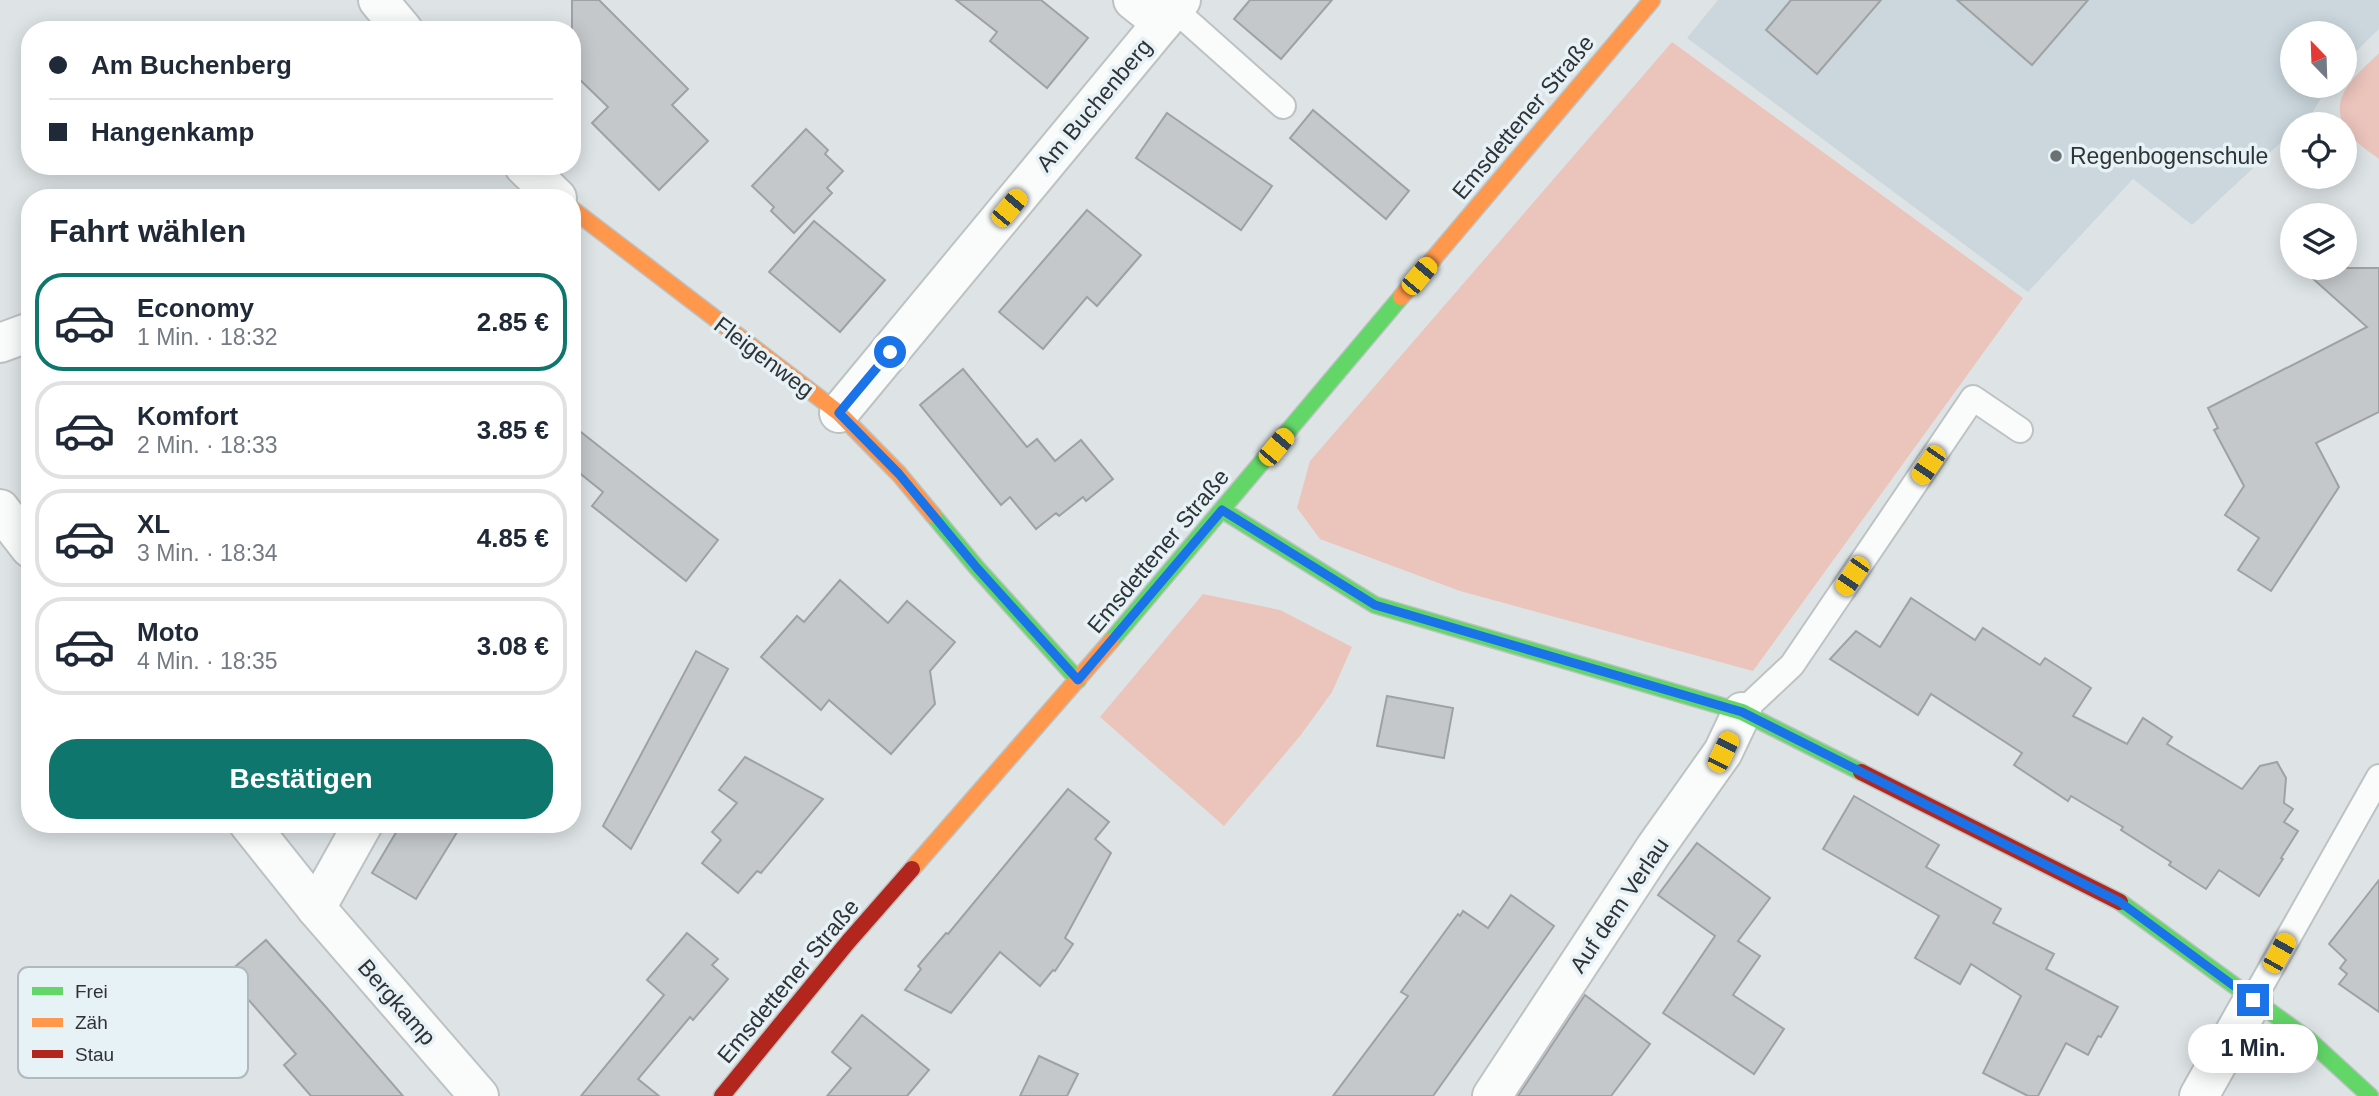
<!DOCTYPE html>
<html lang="de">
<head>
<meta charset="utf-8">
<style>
  :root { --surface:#fff; --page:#f2f2f3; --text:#1f2937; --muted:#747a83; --line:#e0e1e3; --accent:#0f766e }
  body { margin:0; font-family:Arial,sans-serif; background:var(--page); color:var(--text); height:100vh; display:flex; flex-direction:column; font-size:26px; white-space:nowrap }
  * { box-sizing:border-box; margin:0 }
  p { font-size:23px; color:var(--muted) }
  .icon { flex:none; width:38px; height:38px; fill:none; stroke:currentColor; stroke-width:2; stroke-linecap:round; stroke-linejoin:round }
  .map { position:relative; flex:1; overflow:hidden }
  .sheet { position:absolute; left:21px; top:189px; width:560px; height:644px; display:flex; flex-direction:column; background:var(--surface); border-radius:28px; box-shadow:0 4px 18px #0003 }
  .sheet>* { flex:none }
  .banner { position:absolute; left:21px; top:21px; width:560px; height:154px; border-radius:28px; box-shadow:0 4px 18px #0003; display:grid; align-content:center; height:154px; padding:0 28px; background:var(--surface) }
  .needle { width:46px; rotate:337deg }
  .tools { position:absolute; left:2280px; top:21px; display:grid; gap:14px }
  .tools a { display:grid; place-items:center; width:77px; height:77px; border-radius:50%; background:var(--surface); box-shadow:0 4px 18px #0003; font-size:35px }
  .end { position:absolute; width:32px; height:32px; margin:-16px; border:9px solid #1a73e8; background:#fff; box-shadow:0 0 0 4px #fff }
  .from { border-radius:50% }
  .bubble { position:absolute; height:49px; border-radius:24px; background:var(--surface); box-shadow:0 4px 18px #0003; font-size:23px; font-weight:800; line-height:49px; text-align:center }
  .car { position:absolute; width:21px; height:42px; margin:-21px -10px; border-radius:9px; box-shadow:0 0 5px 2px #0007; background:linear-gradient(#f5c518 24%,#345 0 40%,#f5c518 0 76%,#345 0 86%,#f5c518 0) }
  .banner b { display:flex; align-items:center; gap:24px; height:66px; font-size:26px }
  .banner b+b { border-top:2px solid var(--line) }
  .banner i { width:18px; height:18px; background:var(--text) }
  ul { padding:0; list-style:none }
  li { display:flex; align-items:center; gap:21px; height:98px; margin:0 14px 10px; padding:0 14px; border:4px solid var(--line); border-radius:28px }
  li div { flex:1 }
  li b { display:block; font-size:26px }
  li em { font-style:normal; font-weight:800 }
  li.on { border-color:var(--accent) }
  li>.icon { width:63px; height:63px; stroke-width:1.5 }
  h2 { padding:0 28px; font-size:32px; line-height:84px }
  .cta { display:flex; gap:14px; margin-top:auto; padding:14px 28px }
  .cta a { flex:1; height:80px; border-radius:28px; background:var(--accent); color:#fff; font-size:28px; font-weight:800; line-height:80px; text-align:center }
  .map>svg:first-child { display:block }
  .built { fill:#cbd7dd }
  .green { fill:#ebc4bc }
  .building { fill:#c4c8ca; stroke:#9ea2a4; stroke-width:2 }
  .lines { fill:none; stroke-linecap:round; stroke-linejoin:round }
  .lane-casing { stroke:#bdc2c3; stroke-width:28 }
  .street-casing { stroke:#bdc2c3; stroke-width:42 }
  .fast-casing { stroke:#bdc2c3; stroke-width:19 }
  .slow-casing { stroke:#bdc2c3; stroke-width:19 }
  .jam-casing { stroke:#bdc2c3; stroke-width:19 }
  .lane { stroke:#fafbfb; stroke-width:24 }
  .street { stroke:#fafbfb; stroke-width:38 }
  .fast { stroke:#63d668; stroke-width:16 }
  .slow { stroke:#ff974d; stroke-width:16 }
  .jam { stroke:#b3261e; stroke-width:16 }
  .route { stroke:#1a73e8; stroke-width:9 }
  .poi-dot { fill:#6c7173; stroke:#e7f2f7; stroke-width:2.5 }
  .labels { text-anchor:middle; stroke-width:7; stroke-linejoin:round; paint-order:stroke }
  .street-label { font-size:23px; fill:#2f3335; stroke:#e7f2f7 }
  .poi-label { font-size:23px; fill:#2f3335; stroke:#e7f2f7; text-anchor:start }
  .key { fill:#e7f2f7; stroke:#b0b9bd; stroke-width:2 }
  .key-label { font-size:19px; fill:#2f3335 }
</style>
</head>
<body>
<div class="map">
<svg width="2379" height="1096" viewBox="0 0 2379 1096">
  <rect width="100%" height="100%" fill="#dee4e6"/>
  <polygon class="built" points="1718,0 2379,0 2379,29 2345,62 2345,33 2292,33 2292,86 2328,86 2311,115 2301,124 2292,124 2292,132 2192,225 2133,179 2028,292 1687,38"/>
  <g class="green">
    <polygon points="1672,42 2023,298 1753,671 1460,591 1320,539 1297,508 1310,461"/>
    <path d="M2379 53V159C2370 152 2357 144 2350 134 2323 100 2356 76 2379 53Z"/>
    <polygon points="1203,594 1280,610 1352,647 1332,692 1300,736 1224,826 1100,717"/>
  </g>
  <g class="building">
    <polygon points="572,0 599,0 688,89 672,105 708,141 659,190 592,123 608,107 572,72"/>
    <polygon points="956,0 1041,0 1088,38 1047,88 990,41 997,32"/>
    <polygon points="1250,0 1332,0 1281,59 1234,19"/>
    <polygon points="1791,0 1881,0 1817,74 1766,30"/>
    <polygon points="1957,0 2088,0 2032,65"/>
    <polygon points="1313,110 1409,191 1386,219 1290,138"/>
    <polygon points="1167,113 1272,186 1241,230 1136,158"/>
    <polygon points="806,129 828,150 825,154 843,171 827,188 832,193 794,233 771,211 774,207 752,186"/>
    <polygon points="1087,210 1141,255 1097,306 1087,297 1043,349 999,312"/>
    <polygon points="814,221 885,280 840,332 769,272"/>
    <polygon points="2301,268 2379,268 2379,412 2316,443 2339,487 2271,591 2238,570 2259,538 2225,515 2244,486 2214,430 2218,428 2208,408 2367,327"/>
    <polygon points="963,369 1027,447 1037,439 1055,461 1081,440 1113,479 1086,501 1083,497 1059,516 1056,513 1036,529 1010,497 1001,505 920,405"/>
    <polygon points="572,425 718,540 686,581 592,506 603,492 572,467"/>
    <polygon points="840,580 888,623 907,601 955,642 930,671 935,704 891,754 829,700 821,710 761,657 797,616 804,622"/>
    <polygon points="1911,598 1975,640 1983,628 2040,665 2045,658 2091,688 2073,716 2127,744 2143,718 2172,737 2167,744 2242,789 2260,766 2277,762 2286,778 2284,803 2293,809 2284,822 2298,831 2281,858 2283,859 2259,896 2219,870 2206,889 2169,865 2171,862 2121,830 2123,827 2071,796 2068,801 2014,765 2022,753 1931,694 1918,715 1830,659 1856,631 1880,647"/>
    <polygon points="696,651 728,669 631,849 603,826"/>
    <polygon points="1387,696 1453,708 1444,758 1377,746"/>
    <polygon points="745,757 823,799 761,873 757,871 738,893 702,863 721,840 712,832 737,803 719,790"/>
    <polygon points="1068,789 1109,822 1095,839 1111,853 1065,938 1073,944 1055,971 1053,970 1040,986 1000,952 951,1013 905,990 921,969 918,966 946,933 948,934"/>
    <polygon points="1854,796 1939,845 1926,867 2001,909 1993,923 2054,954 2046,969 2118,1007 2101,1037 2098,1036 2088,1055 2066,1043 2038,1096 2028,1096 1983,1073 2021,996 1971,964 1960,984 1915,958 1939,916 1823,849"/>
    <polygon points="401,824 462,824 416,899 372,873"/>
    <polygon points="1697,843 1770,898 1738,941 1760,956 1733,995 1784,1029 1754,1074 1663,1013 1715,936 1658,895"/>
    <polygon points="2379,880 2379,1012 2339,984 2347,974 2340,968 2346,960 2329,944"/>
    <polygon points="1511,895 1554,926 1433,1096 1333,1096 1408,996 1401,992 1458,914 1460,916 1463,911 1488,928"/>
    <polygon points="687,933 718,959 712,965 728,979 693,1020 690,1017 638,1079 659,1096 581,1096 664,995 647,980"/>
    <polygon points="266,940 325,1006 403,1096 311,1096 284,1065 296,1054 247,998 228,1013 208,990"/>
    <polygon points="1585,995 1650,1044 1611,1096 1518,1096"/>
    <polygon points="862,1015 929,1070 907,1096 827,1096 851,1068 832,1052"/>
    <polygon points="1039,1056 1078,1074 1067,1096 1020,1096"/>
  </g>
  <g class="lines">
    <g class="lane-casing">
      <g id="lane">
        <polyline points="1174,9 1283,106"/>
        <polyline points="1742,712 1792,665 1973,398 2020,430"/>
        <polyline points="2253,1000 2379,777"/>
      </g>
    </g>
    <g class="street-casing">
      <g id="street">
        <polyline points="378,0 403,30"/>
        <polyline points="1133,0 1162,23"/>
        <polyline points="524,166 557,198"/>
        <polyline points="0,343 30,332"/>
        <polyline points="839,413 1181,0"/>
        <polyline points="0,509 30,548"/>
        <polyline points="249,824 316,908 479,1096"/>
        <polyline points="316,908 363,824"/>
        <polyline points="1492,1096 1655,848 1723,752 1742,712"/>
        <polyline points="2199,1096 2253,1000"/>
      </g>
    </g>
    <g class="fast-casing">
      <g id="fast">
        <polyline points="1222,510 1375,605 1742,712 1861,772"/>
        <polyline points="933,515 977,568 1078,680"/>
        <polyline points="1111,641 1401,297"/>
        <polyline points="2120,902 2309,1040 2370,1096"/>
      </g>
    </g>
    <g class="slow-casing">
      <g id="slow">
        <polyline points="572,209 839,413 899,474 933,515"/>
        <polyline points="1401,297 1652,0"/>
        <polyline points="912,869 1111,641"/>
      </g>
    </g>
    <g class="jam-casing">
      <g id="jam">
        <polyline points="1861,772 2120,902"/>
        <polyline points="722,1096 848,942 912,869"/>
      </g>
    </g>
    <use href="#lane" class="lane"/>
    <use href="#street" class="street"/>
    <use href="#fast" class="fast"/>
    <use href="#slow" class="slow"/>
    <use href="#jam" class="jam"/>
  </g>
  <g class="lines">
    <polyline class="route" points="890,352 839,413 899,474 977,568 1078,680 1222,510 1375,605 1742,712 2120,902 2253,1000"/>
  </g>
  <circle class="poi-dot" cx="2056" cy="156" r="7"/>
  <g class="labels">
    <g class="street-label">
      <text transform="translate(1094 105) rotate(-50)" y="8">Am Buchenberg</text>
      <text transform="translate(1523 117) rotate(-50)" y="8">Emsdettener Straße</text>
      <text transform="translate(764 357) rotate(37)" y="8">Fleigenweg</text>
      <text transform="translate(1158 551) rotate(-50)" y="8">Emsdettener Straße</text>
      <text transform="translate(1619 905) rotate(-56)" y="8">Auf dem Verlau</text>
      <text transform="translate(788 981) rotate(-50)" y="8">Emsdettener Straße</text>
      <text transform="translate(397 1002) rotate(49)" y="8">Bergkamp</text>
    </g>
    <g class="poi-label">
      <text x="2070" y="164">Regenbogenschule</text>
    </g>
  </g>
  <rect x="18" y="967" width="230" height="111" rx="10" class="key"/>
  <rect x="32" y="987" width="31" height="8" fill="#63d668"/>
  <rect x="32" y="1018" width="31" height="9" fill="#ff974d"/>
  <rect x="32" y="1050" width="31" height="8" fill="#b3261e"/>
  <g class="key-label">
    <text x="75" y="998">Frei</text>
    <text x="75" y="1029">Zäh</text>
    <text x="75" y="1061">Stau</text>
  </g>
</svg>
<div class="tools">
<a><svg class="needle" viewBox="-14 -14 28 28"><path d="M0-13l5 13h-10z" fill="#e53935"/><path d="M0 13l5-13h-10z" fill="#747a83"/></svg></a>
<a><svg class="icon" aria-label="locate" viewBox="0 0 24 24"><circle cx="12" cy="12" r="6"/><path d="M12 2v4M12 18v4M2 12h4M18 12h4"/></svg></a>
<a><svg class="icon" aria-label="layers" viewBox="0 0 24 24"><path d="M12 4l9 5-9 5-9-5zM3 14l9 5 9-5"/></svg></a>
</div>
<i class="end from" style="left:890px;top:352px"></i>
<i class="end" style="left:2253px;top:1000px"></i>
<div class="bubble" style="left:2188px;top:1024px;width:130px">1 Min.</div>
<i class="car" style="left:1009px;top:208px;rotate:40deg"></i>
<i class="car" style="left:1419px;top:276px;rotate:40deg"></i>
<i class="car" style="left:1276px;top:447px;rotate:40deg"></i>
<i class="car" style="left:1928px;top:465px;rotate:214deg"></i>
<i class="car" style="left:1852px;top:576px;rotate:214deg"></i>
<i class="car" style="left:1723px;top:752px;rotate:26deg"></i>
<i class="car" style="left:2279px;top:953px;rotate:29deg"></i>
<div class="banner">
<b><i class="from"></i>Am Buchenberg</b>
<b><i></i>Hangenkamp</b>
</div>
<section class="sheet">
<h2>Fahrt wählen</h2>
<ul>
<li class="on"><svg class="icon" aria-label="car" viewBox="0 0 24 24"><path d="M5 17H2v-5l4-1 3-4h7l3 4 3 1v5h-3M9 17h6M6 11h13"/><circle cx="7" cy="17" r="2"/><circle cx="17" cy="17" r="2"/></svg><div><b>Economy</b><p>1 Min. · 18:32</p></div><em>2.85 €</em></li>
<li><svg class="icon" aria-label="car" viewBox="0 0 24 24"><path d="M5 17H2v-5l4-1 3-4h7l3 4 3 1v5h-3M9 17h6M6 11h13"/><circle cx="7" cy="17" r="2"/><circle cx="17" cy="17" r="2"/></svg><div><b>Komfort</b><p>2 Min. · 18:33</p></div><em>3.85 €</em></li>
<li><svg class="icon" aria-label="car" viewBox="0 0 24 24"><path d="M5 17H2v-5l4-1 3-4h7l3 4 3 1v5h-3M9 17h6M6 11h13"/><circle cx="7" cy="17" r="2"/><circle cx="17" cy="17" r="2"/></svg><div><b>XL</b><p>3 Min. · 18:34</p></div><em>4.85 €</em></li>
<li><svg class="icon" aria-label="car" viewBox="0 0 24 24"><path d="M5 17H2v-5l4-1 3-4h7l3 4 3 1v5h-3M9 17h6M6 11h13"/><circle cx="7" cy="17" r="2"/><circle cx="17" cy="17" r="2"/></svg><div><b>Moto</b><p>4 Min. · 18:35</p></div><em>3.08 €</em></li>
</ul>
<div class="cta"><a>Bestätigen</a></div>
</section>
</div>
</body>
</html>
